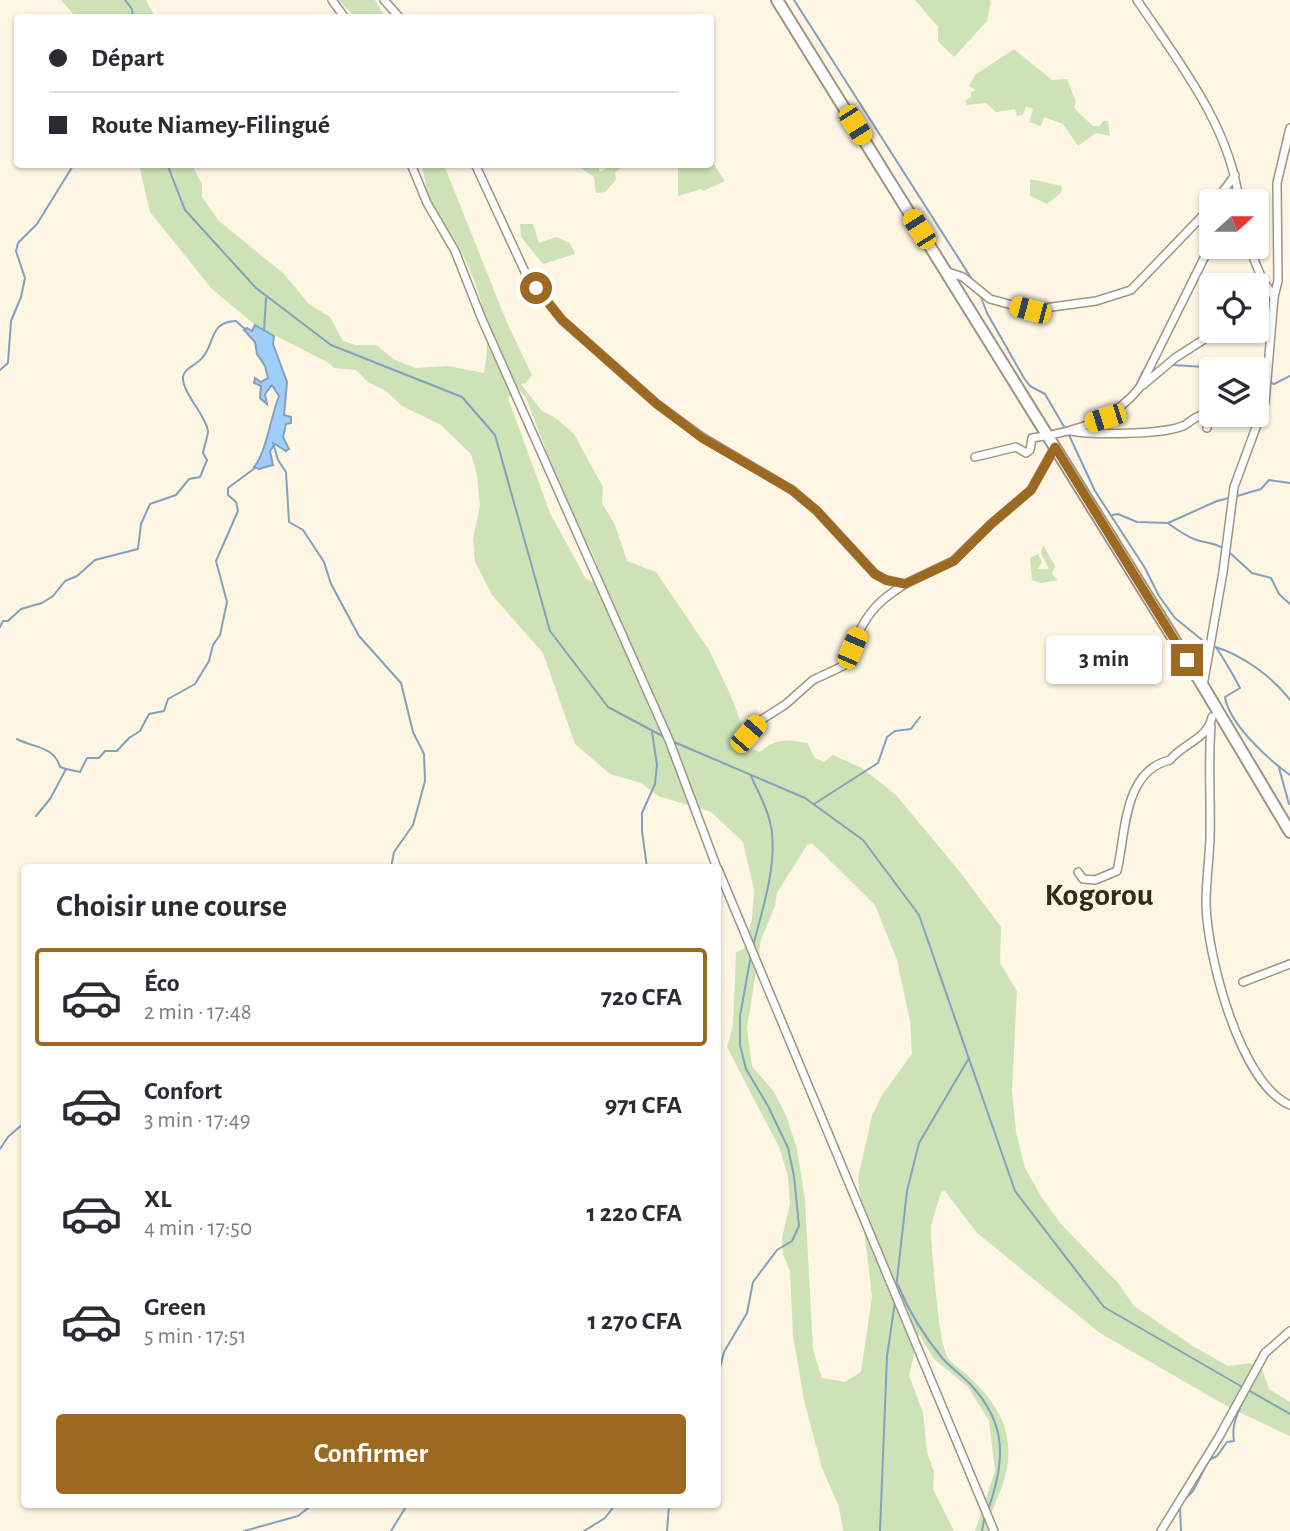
<!DOCTYPE html>
<html lang="fr">
<head>
<meta charset="utf-8">
<style>
  :root { --surface:#fff; --page:#f2f2f3; --text:#2b2b33; --muted:#7c7c81; --line:#e1e1e2; --accent:#9d6820 }
  body { margin:0; font-family:"Alegreya Sans",sans-serif; background:var(--page); color:var(--text); height:100vh; display:flex; flex-direction:column; font-size:26px; white-space:nowrap }
  * { box-sizing:border-box; margin:0 }
  p { font-size:23px; color:var(--muted) }
  .icon { flex:none; width:38px; height:38px; fill:none; stroke:currentColor; stroke-width:2; stroke-linecap:round; stroke-linejoin:round }
  .map { position:relative; flex:1; overflow:hidden }
  .sheet { position:absolute; left:21px; top:864px; width:700px; height:644px; display:flex; flex-direction:column; background:var(--surface); border-radius:7px; box-shadow:0 2px 5px #0004 }
  .sheet>* { flex:none }
  .top-card { position:absolute; left:14px; top:14px; width:700px; height:154px; border-radius:7px; box-shadow:0 2px 5px #0004; display:grid; align-content:center; height:154px; padding:0 35px; background:var(--surface) }
  .needle { width:46px; rotate:69deg }
  .fabs { position:absolute; left:1199px; top:189px; display:grid; gap:14px }
  .fabs a { display:grid; place-items:center; width:70px; height:70px; border-radius:7px; background:var(--surface); box-shadow:0 2px 5px #0004; font-size:35px }
  .end { position:absolute; width:32px; height:32px; margin:-16px; border:9px solid #9d6820; background:#fff; box-shadow:0 0 0 4px #fff }
  .from { border-radius:50% }
  .bubble { position:absolute; height:49px; border-radius:7px; background:var(--surface); box-shadow:0 2px 5px #0004; font-size:23px; font-weight:700; line-height:49px; text-align:center }
  .car { position:absolute; width:21px; height:42px; margin:-21px -10px; border-radius:9px; box-shadow:0 0 5px 2px #0007; background:linear-gradient(#f5c518 24%,#345 0 40%,#f5c518 0 76%,#345 0 86%,#f5c518 0) }
  .top-card b { display:flex; align-items:center; gap:24px; height:66px; font-size:26px }
  .top-card b+b { border-top:2px solid var(--line) }
  .top-card i { width:18px; height:18px; background:var(--text) }
  ul { padding:0; list-style:none }
  li { display:flex; align-items:center; gap:21px; height:98px; margin:0 14px 10px; padding:0 21px; border:4px solid transparent; border-radius:7px }
  li div { flex:1 }
  li b { display:block; font-size:26px }
  li em { font-style:normal; font-weight:700 }
  li.active { border-color:var(--accent) }
  li>.icon { width:63px; height:63px; stroke-width:1.5 }
  h2 { padding:0 35px; font-size:32px; line-height:84px }
  .action { display:flex; gap:14px; margin-top:auto; padding:14px 35px }
  .action a { flex:1; height:80px; border-radius:7px; background:var(--accent); color:#fff; font-size:28px; font-weight:700; line-height:80px; text-align:center }
  .map>svg:first-child { display:block }
  .green { fill:#cde3b7; fill-rule:evenodd }
  .water { fill:#9fcefb; stroke:#81a1bf; stroke-width:2 }
  .lines { fill:none; stroke-linecap:round; stroke-linejoin:round }
  .stream { stroke:#81a1bf; stroke-width:2 }
  .minor-casing { stroke:#9e9585; stroke-width:10 }
  .primary-casing { stroke:#9e9585; stroke-width:14 }
  .minor { stroke:#fff; stroke-width:7 }
  .primary { stroke:#fff; stroke-width:10 }
  .route { stroke:#9d6820; stroke-width:9 }
  .labels { text-anchor:middle; stroke-width:7; stroke-linejoin:round; paint-order:stroke }
  .quarter-label { font-size:32px; font-weight:bold; fill:#322b1d; stroke:#fef5e3 }
</style>
</head>
<body>
<div class="map">
<svg width="1290" height="1531" viewBox="0 0 1290 1531">
  <rect width="100%" height="100%" fill="#fef5e3"/>
  <g class="green">
    <polygon points="61,0 146,0 155,17 76,17"/>
    <polygon points="338,0 375,0 385,17 356,17"/>
    <polygon points="915,0 989,0 991,1 987,21 954,57 938,41 938,27"/>
    <polygon points="1014,49 1052,80 1067,79 1076,102 1074,108 1093,126 1100,126 1103,121 1108,121 1110,136 1096,133 1078,146 1063,124 1044,117 1041,126 1029,122 1033,109 1026,106 1023,115 1017,116 1015,109 996,112 986,103 967,105 965,101 971,97 971,92 976,90 969,86 975,75"/>
    <polygon points="711,160 725,181 703,191 701,189 678,196 678,167 710,164"/>
    <path d="M139 165H192L202 184V197L219 221 284 274 309 304 330 317 343 341 356 345H376L395 360 416 368 448 366 484 373C493 329 480 287 459 248 451 231 439 217 431 201 425 189 426 177 421 165H444L507 323 532 375 526 383 521 384 541 410 557 419 574 434 603 487 602 503 615 525 627 561 656 572 709 650 731 696 751 749 760 752C776 738 787 739 807 743L815 758 824 762 833 755 862 768 896 795 960 872 1001 927 1000 963 1017 991 1012 1090 1016 1132 1025 1168 1042 1198 1061 1224 1118 1283 1134 1306 1193 1346 1228 1366 1250 1363 1263 1371 1269 1389 1290 1402V1436L1232 1409 1100 1333 977 1233 945 1191 941 1192 931 1225V1236C933 1259 938 1342 948 1358 952 1364 962 1370 968 1376 986 1392 1003 1413 1007 1438 1010 1452 1008 1467 1004 1480 1000 1496 987 1514 990 1531H975L995 1471 989 1421 968 1387 934 1359 919 1334 909 1375 923 1413 927 1452 934 1472 933 1489 954 1531H843L839 1507 822 1468 804 1400 793 1336 790 1271 783 1254 782 1238 790 1204 788 1176 779 1147 727 1047 733 1025 736 952 744 949 752 919 754 890 743 842 711 812 658 796 641 783 610 774 575 744 543 653 492 595 475 562 473 539 480 506 477 474 471 454 441 425 402 406 386 391 368 382 356 370 334 368 329 363 255 325 211 288 150 212ZM516 386 526 398 564 496 596 561 599 578 594 582 586 579 550 513 508 398ZM812 843 875 905 897 960 910 1021 912 1054 882 1095 872 1116 858 1178 872 1297 861 1372 845 1382 822 1378 813 1350 805 1200 797 1149 786 1115 774 1092 752 1066 747 1028 761 940 775 906 777 893 807 845Z"/>
    <polygon points="576,165 599,165 599,172 604,170 607,165 621,165 620,169 615,172 616,180 605,192 596,193 594,177"/>
    <polygon points="1030,179 1062,186 1061,193 1047,204 1030,196"/>
    <polygon points="520,224 533,224 539,243 556,237 570,243 575,254 543,264 521,237"/>
    <polygon points="1043,545 1055,566 1052,574 1058,580 1041,583 1032,580 1030,558 1038,554 1042,562 1038,569 1049,569 1041,553"/>
  </g>
  <path class="water" d="M255 325 274 336 273 344 287 382 284 415 291 417V423L286 424 283 437 289 449 286 451 275 444 270 451 273 465 259 469 254 467C266 453 271 416 279 396L272 385 265 394 267 404 260 398 261 386 254 383 255 378 261 382 268 378 265 366 257 354 255 342 244 330 247 328 252 331Z"/>
  <g class="lines">
    <g class="stream">
      <polyline points="125,0 132,9 133,18"/>
      <polyline points="794,0 975,284"/>
      <polyline points="167,164 185,210 256,288 331,345 462,397 495,435 550,631 608,707 666,738"/>
      <polyline points="980,295 987,313 1024,378 1030,386 1045,394 1066,430"/>
      <polyline points="264,331 266,298"/>
      <polyline points="1172,365 1237,369"/>
      <polyline points="0,370 8,363 11,321 21,297 25,278 16,251 18,243 37,224 74,164"/>
      <polyline points="1256,375 1264,379"/>
      <polyline points="1269,382 1274,384 1290,376"/>
      <polyline points="1135,388 1143,371"/>
      <polyline points="1069,435 1095,491 1145,568 1159,596 1175,618 1207,644"/>
      <polyline points="273,443 278,460 286,472 289,522 303,530 324,562 331,584 359,636 401,683 413,732 424,754 425,781 413,825 394,852 391,868"/>
      <polyline points="1234,497 1261,489 1269,480 1290,483"/>
      <polyline points="1112,515 1118,514 1137,522 1168,523 1217,501 1229,498"/>
      <path d="M1169 524C1176 529 1186 536 1194 539 1204 543 1212 542 1223 548"/>
      <polyline points="1230,553 1252,573 1271,578 1279,594 1290,604"/>
      <path d="M0 627 3 621H8L21 609 42 603 53 596 65 581 77 576 95 560 138 549 141 524 150 504 176 495 189 479 200 477 207 460 203 453C204 446 208 437 208 431 206 415 182 393 183 377 184 368 197 365 202 358 216 342 209 322 236 321L246 330"/>
      <path d="M1212 646C1241 654 1272 676 1290 700"/>
      <path d="M1216 647C1223 658 1235 678 1240 688L1225 697C1229 724 1269 760 1290 775"/>
      <path d="M17 739C34 748 54 746 60 767L66 769"/>
      <polyline points="674,742 805,798 863,840 919,915 1015,1191 1104,1307 1244,1388"/>
      <polyline points="1279,768 1289,804"/>
      <path d="M751 776C759 794 770 813 772 833 776 869 762 911 753 946"/>
      <polyline points="814,804 878,763 887,737 895,731 911,729 920,717"/>
      <polyline points="36,816 50,799 66,769 80,772 87,758 99,758 105,751 117,751 129,738 140,731 149,714 164,711 168,699 195,684 209,661 213,645 220,635 227,602 216,561 238,511 236,502 228,495 228,488 255,468"/>
      <polyline points="647,868 642,831 642,813 655,784 657,765 652,732"/>
      <polyline points="0,1149 8,1137 24,1123"/>
      <path d="M898 1285C909 1312 924 1336 943 1359 951 1368 962 1375 971 1385 1008 1425 1005 1462 988 1510"/>
      <polyline points="896,1289 907,1191 919,1143 969,1058"/>
      <polyline points="718,1376 724,1352 747,1313 753,1282 777,1250 792,1241 799,1226 794,1176 788,1148 768,1106 746,1069 740,1045 740,1016 751,955"/>
      <polyline points="1248,1390 1290,1414"/>
      <path d="M1184 1500 1193 1491 1209 1460 1217 1456 1227 1442 1234 1441C1231 1425 1238 1412 1245 1397"/>
      <polyline points="1180,1508 1181,1531"/>
      <polyline points="244,1531 298,1516 312,1505"/>
      <polyline points="391,1531 407,1505"/>
      <polyline points="584,1531 605,1518 615,1505"/>
      <polyline points="667,1531 669,1505"/>
      <polyline points="880,1531 887,1356 895,1302"/>
      <polyline points="982,1531 985,1515"/>
    </g>
    <g class="minor-casing">
      <g id="minor">
        <polyline points="332,0 345,18"/>
        <polyline points="384,0 400,18"/>
        <path d="M1137 0C1178 61 1230 126 1239 201"/>
        <polyline points="411,164 427,203 455,251 481,317 669,740 717,868"/>
        <polyline points="475,164 526,274 562,320 657,404 702,437 792,490 817,511 875,574 886,580 905,584 953,561 991,524 1031,490 1055,447"/>
        <polyline points="1216,201 1235,175"/>
        <polyline points="945,271 963,277 990,299 1030,310 1096,301 1131,290 1211,207"/>
        <polyline points="1274,297 1278,281 1277,183 1290,128"/>
        <polyline points="1256,322 1262,319"/>
        <polyline points="1143,385 1175,358 1217,331"/>
        <path d="M1071 431C1093 435 1165 435 1185 425 1192 421 1193 417 1203 415L1208 421 1207 428"/>
        <path d="M975 457 1016 447 1026 453 1030 450 1032 438C1072 433 1115 420 1140 387L1211 244"/>
        <polyline points="1203,686 1223,572 1234,487 1265,403 1274,297 1262,279 1249,247"/>
        <path d="M1211 726C1208 764 1211 801 1210 839 1209 861 1206 882 1206 904 1207 955 1240 1084 1290 1105"/>
        <path d="M748 735 758 722 786 704 813 680 843 666V658C853 648 856 636 864 623 874 605 888 595 905 584"/>
        <polyline points="718,869 994,1531"/>
        <path d="M1078 872 1083 879 1095 880 1117 871C1126 833 1123 771 1170 760 1182 744 1208 739 1212 717"/>
        <polyline points="1243,982 1290,964"/>
        <polyline points="1161,1531 1219,1437 1265,1353 1290,1331"/>
      </g>
    </g>
    <g class="primary-casing">
      <polyline id="primary" points="777,0 1203,686 1290,832"/>
    </g>
    <use href="#minor" class="minor"/>
    <use href="#primary" class="primary"/>
  </g>
  <g class="lines">
    <polyline class="route" points="536,288 562,320 657,404 702,438 792,490 817,511 875,574 886,580 905,584 954,561 991,524 1031,490 1055,447 1187,660"/>
  </g>
  <g class="labels">
    <g class="quarter-label">
      <text x="1099" y="905">Kogorou</text>
    </g>
  </g>
</svg>
<div class="fabs">
<a><svg class="needle" viewBox="-14 -14 28 28"><path d="M0-13l5 13h-10z" fill="#e53935"/><path d="M0 13l5-13h-10z" fill="#7c7c81"/></svg></a>
<a><svg class="icon" aria-label="locate" viewBox="0 0 24 24"><circle cx="12" cy="12" r="6"/><path d="M12 2v4M12 18v4M2 12h4M18 12h4"/></svg></a>
<a><svg class="icon" aria-label="layers" viewBox="0 0 24 24"><path d="M12 4l9 5-9 5-9-5zM3 14l9 5 9-5"/></svg></a>
</div>
<i class="end from" style="left:536px;top:288px"></i>
<i class="end" style="left:1187px;top:660px"></i>
<div class="bubble" style="left:1046px;top:635px;width:116px">3 min</div>
<i class="car" style="left:855px;top:125px;rotate:148deg"></i>
<i class="car" style="left:919px;top:229px;rotate:328deg"></i>
<i class="car" style="left:1030px;top:310px;rotate:285deg"></i>
<i class="car" style="left:1105px;top:418px;rotate:252deg"></i>
<i class="car" style="left:852px;top:648px;rotate:23deg"></i>
<i class="car" style="left:748px;top:734px;rotate:41deg"></i>
<div class="top-card">
<b><i class="from"></i>Départ</b>
<b><i></i>Route Niamey-Filingué</b>
</div>
<section class="sheet">
<h2>Choisir une course</h2>
<ul>
<li class="active"><svg class="icon" aria-label="car" viewBox="0 0 24 24"><path d="M5 17H2v-5l4-1 3-4h7l3 4 3 1v5h-3M9 17h6M6 11h13"/><circle cx="7" cy="17" r="2"/><circle cx="17" cy="17" r="2"/></svg><div><b>Éco</b><p>2 min · 17:48</p></div><em>720 CFA</em></li>
<li><svg class="icon" aria-label="car" viewBox="0 0 24 24"><path d="M5 17H2v-5l4-1 3-4h7l3 4 3 1v5h-3M9 17h6M6 11h13"/><circle cx="7" cy="17" r="2"/><circle cx="17" cy="17" r="2"/></svg><div><b>Confort</b><p>3 min · 17:49</p></div><em>971 CFA</em></li>
<li><svg class="icon" aria-label="car" viewBox="0 0 24 24"><path d="M5 17H2v-5l4-1 3-4h7l3 4 3 1v5h-3M9 17h6M6 11h13"/><circle cx="7" cy="17" r="2"/><circle cx="17" cy="17" r="2"/></svg><div><b>XL</b><p>4 min · 17:50</p></div><em>1 220 CFA</em></li>
<li><svg class="icon" aria-label="car" viewBox="0 0 24 24"><path d="M5 17H2v-5l4-1 3-4h7l3 4 3 1v5h-3M9 17h6M6 11h13"/><circle cx="7" cy="17" r="2"/><circle cx="17" cy="17" r="2"/></svg><div><b>Green</b><p>5 min · 17:51</p></div><em>1 270 CFA</em></li>
</ul>
<div class="action"><a>Confirmer</a></div>
</section>
</div>
</body>
</html>
